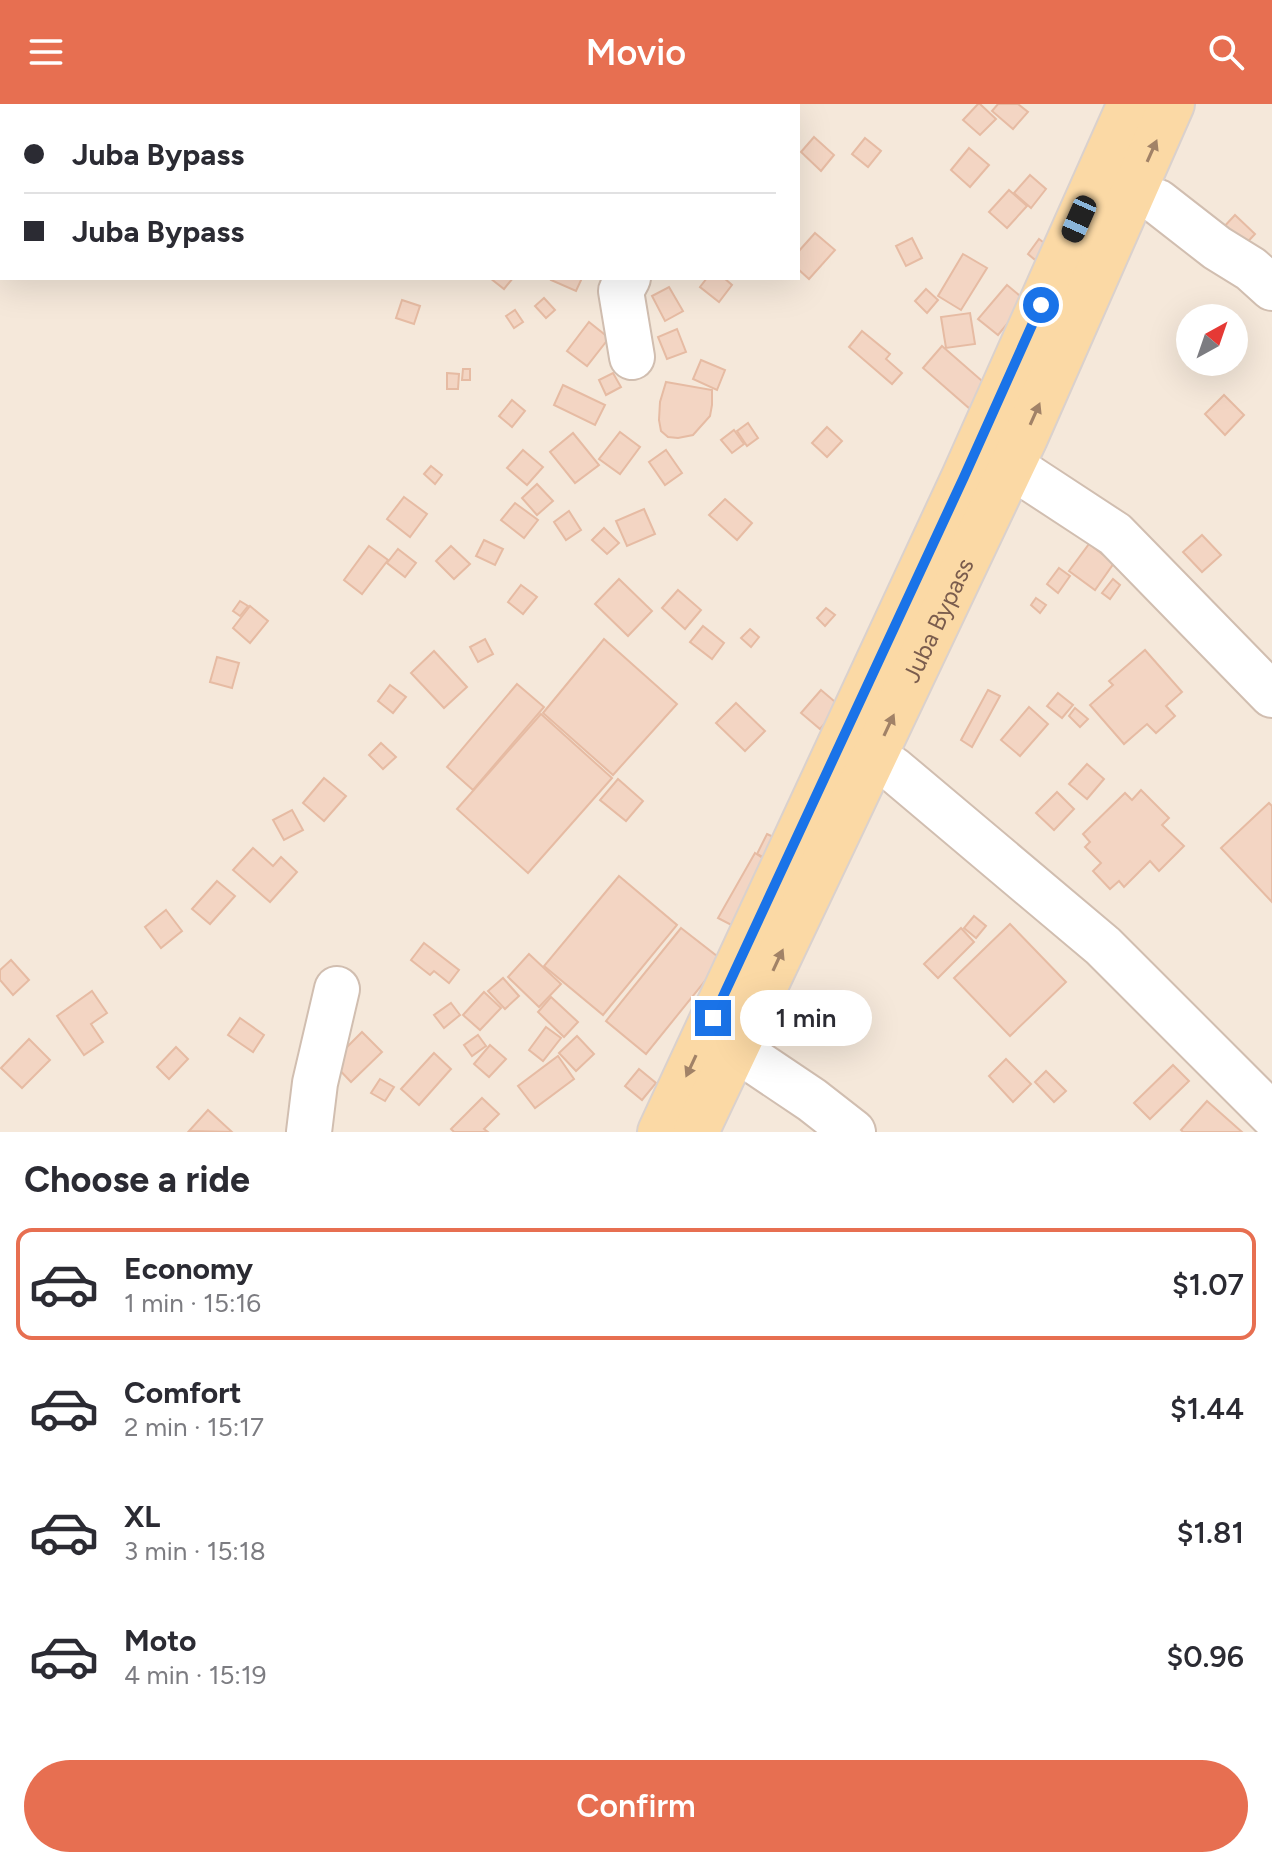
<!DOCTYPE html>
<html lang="en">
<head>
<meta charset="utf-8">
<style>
  :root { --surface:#fff; --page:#f7f7f7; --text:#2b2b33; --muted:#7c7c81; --line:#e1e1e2; --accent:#e76f51 }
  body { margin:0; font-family:Figtree,sans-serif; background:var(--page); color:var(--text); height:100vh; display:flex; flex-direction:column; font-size:30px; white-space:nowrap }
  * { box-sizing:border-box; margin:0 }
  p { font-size:26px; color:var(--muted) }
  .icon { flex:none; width:44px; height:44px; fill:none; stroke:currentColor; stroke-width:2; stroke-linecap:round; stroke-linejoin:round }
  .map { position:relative; height:1028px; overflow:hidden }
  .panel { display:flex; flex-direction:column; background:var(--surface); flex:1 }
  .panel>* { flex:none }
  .banner { position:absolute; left:0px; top:0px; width:800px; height:176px; box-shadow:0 8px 32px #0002; display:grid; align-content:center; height:176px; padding:0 24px; background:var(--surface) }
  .needle { width:52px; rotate:40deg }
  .fabs { position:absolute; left:1176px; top:200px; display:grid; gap:16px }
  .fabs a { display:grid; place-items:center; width:72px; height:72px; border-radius:50%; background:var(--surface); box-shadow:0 8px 32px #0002; font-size:40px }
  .end { position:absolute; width:36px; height:36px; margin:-18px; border:10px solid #1a73e8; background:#fff; box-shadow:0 0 0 4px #fff }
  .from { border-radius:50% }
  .bubble { position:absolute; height:56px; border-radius:28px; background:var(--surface); box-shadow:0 8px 32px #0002; font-size:26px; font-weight:600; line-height:56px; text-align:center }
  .car { position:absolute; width:24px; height:48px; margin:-24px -12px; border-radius:10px; box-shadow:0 0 6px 2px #0007; background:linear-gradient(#222 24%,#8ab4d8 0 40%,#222 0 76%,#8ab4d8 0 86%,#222 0) }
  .banner b { display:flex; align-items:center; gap:28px; height:76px; font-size:30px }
  .banner b+b { border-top:2px solid var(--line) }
  .banner i { width:20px; height:20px; background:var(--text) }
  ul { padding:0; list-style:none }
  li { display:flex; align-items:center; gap:24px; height:112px; margin:0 16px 12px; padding:0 8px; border:4px solid transparent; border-radius:16px }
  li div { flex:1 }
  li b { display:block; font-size:30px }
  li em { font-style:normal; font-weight:600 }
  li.on { border-color:var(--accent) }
  li>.icon { width:72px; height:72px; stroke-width:1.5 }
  h2 { padding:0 24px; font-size:36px; line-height:96px }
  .action { display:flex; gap:16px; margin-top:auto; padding:16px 24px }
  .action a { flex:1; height:92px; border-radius:48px; background:var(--accent); color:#fff; font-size:32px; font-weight:600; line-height:92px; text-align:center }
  header { display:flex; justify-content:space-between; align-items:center; height:104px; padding:0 24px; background:var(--accent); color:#fff; font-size:36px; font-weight:600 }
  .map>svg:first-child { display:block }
  .residential { fill:#f5e8da; fill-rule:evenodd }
  .building { fill:#f3d5c3; stroke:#e6bba3; stroke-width:2 }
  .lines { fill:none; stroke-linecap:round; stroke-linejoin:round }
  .minor-casing { stroke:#d1beb0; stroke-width:48 }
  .major-casing { stroke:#dad1cd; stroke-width:48 }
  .minor { stroke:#fff; stroke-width:44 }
  .major { stroke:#fbd9a5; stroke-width:44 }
  .oneway { fill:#a18267 }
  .route { stroke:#1a73e8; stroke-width:10 }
  .labels { text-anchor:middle; stroke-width:8; stroke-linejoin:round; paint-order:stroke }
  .street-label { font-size:24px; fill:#7a5c4d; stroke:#fffaf3 }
</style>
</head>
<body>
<header><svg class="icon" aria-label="menu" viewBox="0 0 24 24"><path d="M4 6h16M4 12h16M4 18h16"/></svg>Movio<svg class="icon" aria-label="search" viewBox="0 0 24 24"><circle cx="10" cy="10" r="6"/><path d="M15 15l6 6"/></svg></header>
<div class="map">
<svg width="1272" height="1028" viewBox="0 0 1272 1028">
  <rect width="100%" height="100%" fill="#fdf6ec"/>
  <path class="residential" d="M0 0H1272V1028H0ZM2 2H798V174H2ZM1190 214H1234V258H1190Z"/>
  <g class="building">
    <polygon points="978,0 980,0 996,15 980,31 963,16"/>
    <polygon points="998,0 1018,0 1028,8 1013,25 992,7"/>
    <polygon points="814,33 834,51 821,67 801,48"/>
    <polygon points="865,34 881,47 868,63 852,50"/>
    <polygon points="969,44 989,61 970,83 951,66"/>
    <polygon points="1030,71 1046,85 1031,104 1014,89"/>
    <polygon points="1009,86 1027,102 1007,124 989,108"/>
    <polygon points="1235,111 1255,130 1240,146 1220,127"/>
    <polygon points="815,129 835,146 809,175 798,165 798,148"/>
    <polygon points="912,134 922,154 906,162 896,142"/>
    <polygon points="1039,135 1052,145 1040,160 1028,150"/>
    <polygon points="963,150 987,164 961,206 938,192"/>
    <polygon points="490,174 513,174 504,185"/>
    <polygon points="552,174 582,174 576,187 551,176"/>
    <polygon points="707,174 724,174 732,181 719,198 700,183"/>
    <polygon points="1007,181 1026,197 998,231 978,215"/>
    <polygon points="669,183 683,207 665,217 652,192"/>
    <polygon points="926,185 938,196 927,209 915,197"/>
    <polygon points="544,194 555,206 546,214 535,202"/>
    <polygon points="402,196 420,202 414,220 396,214"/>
    <polygon points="515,206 523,218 514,224 506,212"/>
    <polygon points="970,209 975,240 946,244 941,213"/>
    <polygon points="589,218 609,234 587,262 567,247"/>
    <polygon points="677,225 686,248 667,255 658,233"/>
    <polygon points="862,227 890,250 886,255 902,269 892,280 849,243"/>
    <polygon points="942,242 989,283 970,305 923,264"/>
    <polygon points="701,256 725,266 717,286 693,275"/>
    <polygon points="463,265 470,265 470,276 462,276"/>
    <polygon points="447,269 459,270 458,285 447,285"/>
    <polygon points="613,269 621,283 606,291 599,276"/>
    <polygon points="666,278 712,286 712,301 710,312 693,331 678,334 668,333 661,327 659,316 660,298"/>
    <polygon points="563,281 605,301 595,321 554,301"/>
    <polygon points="1224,291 1244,311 1225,331 1205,310"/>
    <polygon points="512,296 525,307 512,323 499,312"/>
    <polygon points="748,319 758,334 747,342 737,327"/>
    <polygon points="827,323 842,337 827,353 812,339"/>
    <polygon points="734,326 744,340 732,349 721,336"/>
    <polygon points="620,328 640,343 620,370 599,355"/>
    <polygon points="573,329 599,361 575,379 550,348"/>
    <polygon points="523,346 543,363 527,381 507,364"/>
    <polygon points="666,346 682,369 665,381 649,358"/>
    <polygon points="431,362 442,371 435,380 424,370"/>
    <polygon points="537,380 553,397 537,411 522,394"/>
    <polygon points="404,393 427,410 410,433 387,415"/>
    <polygon points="725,395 752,419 737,436 709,411"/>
    <polygon points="515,399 538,416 524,434 501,416"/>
    <polygon points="644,405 655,430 627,442 616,417"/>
    <polygon points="569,407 581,426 566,436 554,418"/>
    <polygon points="604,424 619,439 607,450 592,436"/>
    <polygon points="1202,431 1221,451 1202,468 1183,448"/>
    <polygon points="484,436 503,445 495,461 476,452"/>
    <polygon points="1089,440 1114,459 1095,486 1069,467"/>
    <polygon points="369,442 388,456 362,490 344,476"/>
    <polygon points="451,442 470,460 454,475 436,457"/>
    <polygon points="398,445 416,459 405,473 387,459"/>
    <polygon points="1059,464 1070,472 1058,489 1047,480"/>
    <polygon points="619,475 652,507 628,532 595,500"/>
    <polygon points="1113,475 1120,481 1110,495 1102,489"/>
    <polygon points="521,481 537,493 523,510 508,498"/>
    <polygon points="678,486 701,506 685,525 662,504"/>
    <polygon points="1036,494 1046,501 1040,509 1031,501"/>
    <polygon points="240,497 248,502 240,512 233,507"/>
    <polygon points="250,502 268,517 250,539 233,524"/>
    <polygon points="826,504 835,511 825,522 817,514"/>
    <polygon points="703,522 724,539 712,555 690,538"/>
    <polygon points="750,525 759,533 751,543 741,534"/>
    <polygon points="485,535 493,550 478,558 470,543"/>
    <polygon points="604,535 677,600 613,671 543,609"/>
    <polygon points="1145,546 1182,588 1166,602 1175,612 1156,629 1147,620 1124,640 1090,601 1113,581 1109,577"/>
    <polygon points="434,547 467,583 444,604 411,569"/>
    <polygon points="217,553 239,559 232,584 210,578"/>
    <polygon points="517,580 544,603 473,686 447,663"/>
    <polygon points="390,581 406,593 393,609 378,597"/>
    <polygon points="821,586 840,602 820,625 801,609"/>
    <polygon points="988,586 1000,592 972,643 961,636"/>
    <polygon points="1058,589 1073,601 1062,614 1047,602"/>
    <polygon points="736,599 765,627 745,647 716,619"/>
    <polygon points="1029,603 1048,620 1020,652 1001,636"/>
    <polygon points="1075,604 1088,615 1080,623 1069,612"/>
    <polygon points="541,610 612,674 528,769 457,705"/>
    <polygon points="381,639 396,653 383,665 369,651"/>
    <polygon points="1087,660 1104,675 1087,695 1069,680"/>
    <polygon points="324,674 346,692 324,717 303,699"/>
    <polygon points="618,675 643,697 626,717 600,696"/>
    <polygon points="1141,686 1169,714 1162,721 1184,742 1159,767 1150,757 1124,783 1119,777 1110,785 1093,767 1101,759 1085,743 1090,738 1083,730 1125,689 1132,696"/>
    <polygon points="1057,688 1074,705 1054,726 1036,709"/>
    <polygon points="1269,699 1272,702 1272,798 1221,744"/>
    <polygon points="292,706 303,726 284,736 273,716"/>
    <polygon points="767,730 786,739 776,760 757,750"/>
    <polygon points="253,744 273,762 281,753 297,768 270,798 233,766"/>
    <polygon points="755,749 775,762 739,825 718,814"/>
    <polygon points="619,772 677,821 603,911 544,862"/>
    <polygon points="217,777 235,792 210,820 192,805"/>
    <polygon points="166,806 182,827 161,844 145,823"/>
    <polygon points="974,812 986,822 976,834 964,824"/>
    <polygon points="1010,820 1066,878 1010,932 954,874"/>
    <polygon points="681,824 722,856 646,950 606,917"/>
    <polygon points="961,824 974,838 938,874 924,860"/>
    <polygon points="424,839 459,866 449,879 434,867 430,871 411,856"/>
    <polygon points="529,850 561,880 539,903 508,873"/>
    <polygon points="11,856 29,876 13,891 0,876 0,866"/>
    <polygon points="503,874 519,892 505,905 488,887"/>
    <polygon points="92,887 107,909 91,920 103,938 84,951 57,912"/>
    <polygon points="484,888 501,904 480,926 463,911"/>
    <polygon points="551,893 578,918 564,933 538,908"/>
    <polygon points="451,899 460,911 444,924 434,911"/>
    <polygon points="240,914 264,931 253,948 228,931"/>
    <polygon points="546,923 561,934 543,957 529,946"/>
    <polygon points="362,928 382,948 351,978 332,958"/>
    <polygon points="478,931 486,942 472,952 464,941"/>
    <polygon points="577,932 594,950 576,967 559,949"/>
    <polygon points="29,935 50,956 22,984 1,964"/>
    <polygon points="490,941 506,955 489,973 474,960"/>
    <polygon points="176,943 188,955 169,975 157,963"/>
    <polygon points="434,949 451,965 419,1001 401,985"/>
    <polygon points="558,952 574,975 535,1004 518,982"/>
    <polygon points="1006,955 1031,980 1013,998 989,972"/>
    <polygon points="1173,961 1189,977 1150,1015 1134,999"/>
    <polygon points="639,965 656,979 642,996 625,982"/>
    <polygon points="1046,967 1066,987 1054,998 1035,978"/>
    <polygon points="380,975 394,983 385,997 371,989"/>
    <polygon points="482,994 499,1010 484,1025 488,1028 454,1028 451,1025"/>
    <polygon points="1207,997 1242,1028 1183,1028 1181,1026"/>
    <polygon points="208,1006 232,1028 189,1027"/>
  </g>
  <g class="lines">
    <g class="minor-casing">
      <g id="minor">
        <polyline points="762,2 766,0"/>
        <polyline points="1158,98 1217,144 1251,165 1272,184"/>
        <polyline points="628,174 621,187 632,253"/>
        <polyline points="1025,371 1115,430 1272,591"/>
        <polyline points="893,665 1103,842 1272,1011"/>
        <polyline points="751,955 812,996 853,1028"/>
        <polyline points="309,1028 315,979 337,885"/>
      </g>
    </g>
    <g class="major-casing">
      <g id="major">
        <polyline points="660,1028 964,373 1130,0"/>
        <path id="s1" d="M696 1028 1025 334 1172 0"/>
      </g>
    </g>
    <use href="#minor" class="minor"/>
    <use href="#major" class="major"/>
  </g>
  <defs><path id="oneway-solid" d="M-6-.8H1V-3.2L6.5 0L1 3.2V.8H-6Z" transform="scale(2)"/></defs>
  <g class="oneway">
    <use href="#oneway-solid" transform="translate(1152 47) rotate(-66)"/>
    <use href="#oneway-solid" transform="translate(1035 310) rotate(-66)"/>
    <use href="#oneway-solid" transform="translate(889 621) rotate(-65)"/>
    <use href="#oneway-solid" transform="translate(778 856) rotate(-65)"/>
    <use href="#oneway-solid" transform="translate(691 962) rotate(115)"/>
  </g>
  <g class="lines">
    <polyline class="route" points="713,914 964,373 1041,201"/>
  </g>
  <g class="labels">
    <g class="street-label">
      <text dy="8" stroke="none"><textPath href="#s1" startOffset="566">Juba Bypass</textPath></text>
    </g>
  </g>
</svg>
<div class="fabs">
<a><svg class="needle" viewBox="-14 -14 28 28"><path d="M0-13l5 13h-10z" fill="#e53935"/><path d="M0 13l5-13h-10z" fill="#7c7c81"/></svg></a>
</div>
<i class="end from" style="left:1041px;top:201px"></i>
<i class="end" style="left:713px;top:914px"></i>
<div class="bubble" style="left:740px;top:886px;width:132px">1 min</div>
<i class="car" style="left:1079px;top:115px;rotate:204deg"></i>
<div class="banner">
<b><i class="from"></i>Juba Bypass</b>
<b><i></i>Juba Bypass</b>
</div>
</div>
<section class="panel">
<h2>Choose a ride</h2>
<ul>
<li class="on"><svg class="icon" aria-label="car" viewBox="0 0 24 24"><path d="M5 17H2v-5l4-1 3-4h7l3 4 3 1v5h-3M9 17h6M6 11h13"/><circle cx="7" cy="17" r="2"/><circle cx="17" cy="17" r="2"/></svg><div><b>Economy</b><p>1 min · 15:16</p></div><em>$1.07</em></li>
<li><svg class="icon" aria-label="car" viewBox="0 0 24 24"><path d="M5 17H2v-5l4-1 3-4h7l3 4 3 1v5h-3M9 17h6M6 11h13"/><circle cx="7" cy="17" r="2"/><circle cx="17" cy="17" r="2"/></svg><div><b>Comfort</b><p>2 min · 15:17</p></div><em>$1.44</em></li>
<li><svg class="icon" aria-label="car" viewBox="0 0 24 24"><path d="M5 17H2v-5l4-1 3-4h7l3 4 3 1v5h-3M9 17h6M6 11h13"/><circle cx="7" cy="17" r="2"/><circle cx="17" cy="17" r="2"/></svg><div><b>XL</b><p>3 min · 15:18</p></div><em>$1.81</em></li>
<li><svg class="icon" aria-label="car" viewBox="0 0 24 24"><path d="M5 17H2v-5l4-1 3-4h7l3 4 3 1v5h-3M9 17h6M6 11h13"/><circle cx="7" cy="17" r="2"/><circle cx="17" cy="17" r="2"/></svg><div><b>Moto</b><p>4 min · 15:19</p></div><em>$0.96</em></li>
</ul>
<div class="action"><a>Confirm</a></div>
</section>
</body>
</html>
